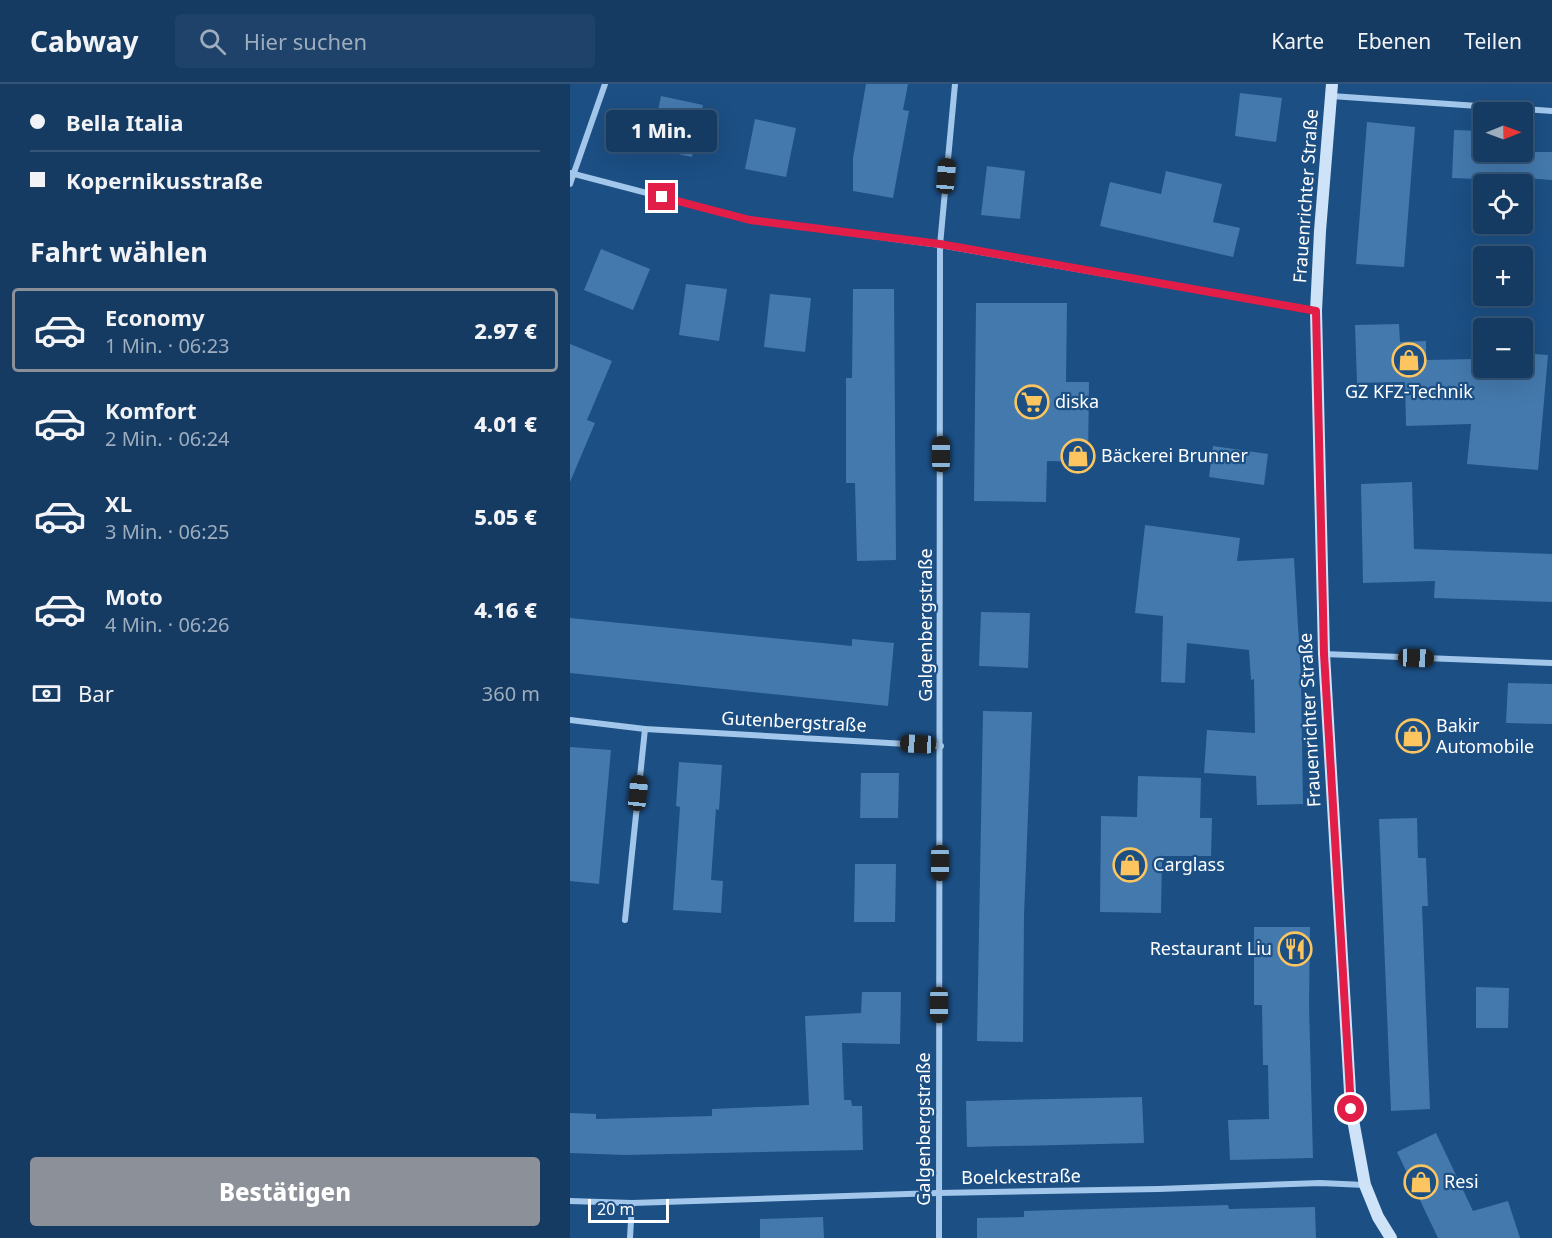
<!DOCTYPE html>
<html lang="de">
<head>
<meta charset="utf-8">
<style>
  :root { --surface:#153b63; --page:#1e4269; --text:#f1f3f6; --muted:#9dadbe; --line:#345578; --accent:#8c9099 }
  body { margin:0; font-family:"Noto Sans",sans-serif; background:var(--page); color:var(--text); height:100vh; display:flex; flex-direction:column; font-size:22px; white-space:nowrap }
  * { box-sizing:border-box; margin:0 }
  p { font-size:20px; color:var(--muted) }
  .icon { flex:none; width:33px; height:33px; fill:none; stroke:currentColor; stroke-width:2; stroke-linecap:round; stroke-linejoin:round }
  .map { position:relative; flex:1; overflow:hidden }
  .panel { display:flex; flex-direction:column; background:var(--surface); width:570px }
  .panel>* { flex:none }
  .top-card { display:grid; align-content:center; height:132px; padding:0 30px; background:var(--surface) }
  .needle { width:39px; rotate:89deg }
  .tools { position:absolute; left:903px; top:18px; display:grid; gap:12px }
  .tools a { display:grid; place-items:center; width:60px; height:60px; border-radius:6px; background:var(--surface); box-shadow:0 6px 24px #0002,0 0 0 2px var(--line); font-size:30px }
  .scale { position:absolute; left:18px; bottom:15px; width:81px; box-sizing:border-box; padding-left:6px; border:3px solid #fff; border-top:0; font-size:16px; line-height:21px; white-space:nowrap; color:#fff; -webkit-text-stroke:4px #1c4f84; paint-order:stroke }
  .end { position:absolute; width:27px; height:27px; margin:-14px; border:8px solid #e11d48; background:#fff; box-shadow:0 0 0 3px #fff }
  .from { border-radius:50% }
  .bubble { position:absolute; height:42px; border-radius:6px; background:var(--surface); box-shadow:0 6px 24px #0002,0 0 0 2px var(--line); font-size:20px; font-weight:800; line-height:42px; text-align:center }
  .car { position:absolute; width:18px; height:36px; margin:-18px -9px; border-radius:8px; box-shadow:0 0 4px 2px #0007; background:linear-gradient(#222 24%,#8ab4d8 0 40%,#222 0 76%,#8ab4d8 0 86%,#222 0) }
  .top-card b { display:flex; align-items:center; gap:21px; height:57px; font-size:22px }
  .top-card b+b { border-top:2px solid var(--line) }
  .top-card i { width:15px; height:15px; background:var(--text) }
  ul { padding:0; list-style:none }
  li { display:flex; align-items:center; gap:18px; height:84px; margin:0 12px 9px; padding:0 18px; border:3px solid transparent; border-radius:6px }
  li div { flex:1 }
  li b { display:block; font-size:22px }
  li em { font-style:normal; font-weight:800 }
  li.current { border-color:var(--accent) }
  li>.icon { width:54px; height:54px; stroke-width:1.5 }
  h2 { padding:0 30px; font-size:27px; line-height:72px }
  .pay { display:flex; align-items:center; gap:15px; height:66px; padding:0 30px; font-size:22px }
  .pay p { margin-inline-start:auto }
  .cta { display:flex; gap:12px; margin-top:auto; padding:12px 30px }
  .cta a { flex:1; height:69px; border-radius:6px; background:var(--accent); color:#fff; font-size:24px; font-weight:800; line-height:69px; text-align:center }
  header { display:flex; align-items:center; gap:36px; box-sizing:border-box; height:84px; padding:0 30px; background:var(--surface); border-bottom:2px solid var(--line) }
  header strong { font-size:28px }
  nav { display:flex; gap:33px; margin-inline-start:auto; font-size:21px }
  .search { width:420px; height:54px; background:var(--page); display:flex; align-items:center; gap:15px; box-sizing:border-box; padding:0 21px; border-radius:6px; color:var(--muted); font-size:22px }
  main { display:flex; flex:1; min-height:0 }
  .map>svg:first-child { display:block }
  .building { fill:#4479ad }
  .lines { fill:none; stroke-linecap:round; stroke-linejoin:round }
  .minor { stroke:#a2c7eb; stroke-width:6 }
  .secondary { stroke:#cee3f8; stroke-width:12 }
  .route { stroke:#e11d48; stroke-width:8 }
  .labels { text-anchor:middle; stroke-width:4.5; stroke-linejoin:round; paint-order:stroke }
  .street-label { font-size:18px; fill:#fff; stroke:#1c4f84 }
  .poi-label { font-size:18px; fill:#fff; stroke:#1c4f84; text-anchor:start }
</style>
</head>
<body>
<header>
<strong>Cabway</strong>
<div class="search"><svg class="icon" aria-label="search" viewBox="0 0 24 24"><circle cx="10" cy="10" r="6"/><path d="M15 15l6 6"/></svg>Hier suchen</div>
<nav><a>Karte</a><a>Ebenen</a><a>Teilen</a></nav>
</header>
<main>
<section class="panel">
<div class="top-card">
<b><i class="from"></i>Bella Italia</b>
<b><i></i>Kopernikusstraße</b>
</div>
<h2>Fahrt wählen</h2>
<ul>
<li class="current"><svg class="icon" aria-label="car" viewBox="0 0 24 24"><path d="M5 17H2v-5l4-1 3-4h7l3 4 3 1v5h-3M9 17h6M6 11h13"/><circle cx="7" cy="17" r="2"/><circle cx="17" cy="17" r="2"/></svg><div><b>Economy</b><p>1 Min. · 06:23</p></div><em>2.97 €</em></li>
<li><svg class="icon" aria-label="car" viewBox="0 0 24 24"><path d="M5 17H2v-5l4-1 3-4h7l3 4 3 1v5h-3M9 17h6M6 11h13"/><circle cx="7" cy="17" r="2"/><circle cx="17" cy="17" r="2"/></svg><div><b>Komfort</b><p>2 Min. · 06:24</p></div><em>4.01 €</em></li>
<li><svg class="icon" aria-label="car" viewBox="0 0 24 24"><path d="M5 17H2v-5l4-1 3-4h7l3 4 3 1v5h-3M9 17h6M6 11h13"/><circle cx="7" cy="17" r="2"/><circle cx="17" cy="17" r="2"/></svg><div><b>XL</b><p>3 Min. · 06:25</p></div><em>5.05 €</em></li>
<li><svg class="icon" aria-label="car" viewBox="0 0 24 24"><path d="M5 17H2v-5l4-1 3-4h7l3 4 3 1v5h-3M9 17h6M6 11h13"/><circle cx="7" cy="17" r="2"/><circle cx="17" cy="17" r="2"/></svg><div><b>Moto</b><p>4 Min. · 06:26</p></div><em>4.16 €</em></li>
</ul>
<div class="pay"><svg class="icon" aria-label="cash" viewBox="0 0 24 24"><path d="M3 7h18v10H3z"/><circle cx="12" cy="12" r="2"/></svg>Bar<p>360 m</p></div>
<div class="cta"><a>Bestätigen</a></div>
</section>
<div class="map">
<svg width="982" height="1154" viewBox="0 0 982 1154">
  <rect width="100%" height="100%" fill="#1c4f84"/>
  <g class="building">
    <polygon points="296,0 338,0 333,26 339,27 323,114 283,107 283,74"/>
    <polygon points="670,9 712,14 706,58 665,52"/>
    <polygon points="91,12 133,21 122,73 80,64"/>
    <polygon points="185,35 226,44 216,93 175,85"/>
    <polygon points="797,38 845,43 834,183 786,180"/>
    <polygon points="884,46 914,47 914,68 982,68 982,96 929,92 929,96 882,94"/>
    <polygon points="417,82 455,87 450,135 411,131"/>
    <polygon points="596,87 652,100 643,138 670,144 663,173 530,142 540,98 591,110"/>
    <polygon points="31,165 80,185 63,226 14,206"/>
    <polygon points="116,200 157,205 149,257 109,251"/>
    <polygon points="283,205 324,205 326,476 287,477 285,399 276,399 276,294 282,294"/>
    <polygon points="200,210 241,214 235,268 194,263"/>
    <polygon points="406,219 497,219 496,298 519,298 518,378 477,377 476,418 404,417"/>
    <polygon points="829,240 830,258 856,257 856,276 906,275 906,265 914,266 914,284 952,284 952,269 978,271 968,386 897,380 901,340 836,342 835,298 787,299 785,241"/>
    <polygon points="0,260 42,277 17,336 25,339 0,398"/>
    <polygon points="643,362 698,370 694,401 639,393"/>
    <polygon points="842,398 844,465 982,470 982,518 864,514 865,497 793,499 791,400"/>
    <polygon points="575,441 670,454 667,477 724,474 731,593 733,720 687,721 686,692 634,689 637,646 685,649 684,595 681,596 679,566 617,559 615,599 591,598 593,532 565,529"/>
    <polygon points="411,528 460,529 458,584 409,582"/>
    <polygon points="0,534 282,562 282,555 324,559 318,622 0,589"/>
    <polygon points="938,599 982,600 982,640 936,639"/>
    <polygon points="413,627 462,628 454,832 453,958 407,957"/>
    <polygon points="0,663 41,666 29,800 0,797"/>
    <polygon points="109,678 152,681 149,726 146,725 141,796 153,797 151,829 103,826 110,723 106,722"/>
    <polygon points="291,689 329,689 328,734 290,734"/>
    <polygon points="568,692 631,694 630,734 642,734 641,772 592,772 591,829 530,828 531,732 567,733"/>
    <polygon points="847,734 848,774 856,774 858,822 852,822 860,1025 821,1027 809,735"/>
    <polygon points="285,780 326,780 325,838 284,838"/>
    <polygon points="684,843 740,843 739,921 743,1074 660,1076 658,1036 699,1035 698,981 693,981 692,921 684,921"/>
    <polygon points="906,903 939,904 938,944 906,944"/>
    <polygon points="292,908 331,908 330,960 272,959 274,1016 281,1016 282,1022 292,1022 293,1066 55,1071 0,1069 0,1029 26,1030 26,1035 142,1032 142,1025 239,1021 235,932 291,929"/>
    <polygon points="572,1013 574,1059 397,1063 396,1017"/>
    <polygon points="866,1049 903,1127 938,1117 950,1154 868,1154 827,1068"/>
    <polygon points="658,1121 659,1125 745,1123 746,1154 407,1154 407,1134 454,1133 454,1127"/>
    <polygon points="253,1133 254,1154 190,1154 190,1135"/>
  </g>
  <g class="lines">
    <g class="minor">
      <polyline points="761,12 982,27"/>
      <polyline points="0,89 180,136 370,161 746,227"/>
      <polyline points="0,100 35,0"/>
      <polyline points="754,570 982,579"/>
      <polyline points="0,636 75,645 371,662"/>
      <polyline points="55,836 75,645"/>
      <polyline points="0,1117 62,1119 368,1109 589,1105 750,1099 795,1101"/>
      <polyline points="60,1154 62,1119"/>
      <polyline points="369,1154 370,161 385,0"/>
    </g>
    <polyline class="secondary" points="762,0 750,147 746,227 754,570 781,1025 795,1101 808,1133 821,1154"/>
  </g>
  <g class="lines">
    <polyline class="route" points="92,113 180,136 370,160 746,227 754,570 781,1025"/>
  </g>
  <defs>
    <g id="shop-ring" transform="scale(1.725)"><circle r="9.5" fill="#1c4f84" stroke="#fcc55f" stroke-width="1.5"/><path d="M-5-2.5h2.3a2.7 3.5 0 0 1 5.4 0H5L5.5 6h-11ZM-1.5-2.5h3a1.5 2.3 0 0 0-3 0Z" fill="#fcc55f"/></g>
    <g id="supermarket-ring" transform="scale(1.725)"><circle r="9.5" fill="#1c4f84" stroke="#fcc55f" stroke-width="1.5"/><path d="M-6-5.5h2.5l.6 2H6L4.5 2H-2.5L-4.4-4H-6ZM-1.5 3.2a1.3 1.3 0 1 0 .1 0ZM3 3.2a1.3 1.3 0 1 0 .1 0Z" fill="#fcc55f"/></g>
    <g id="restaurant-ring" transform="scale(1.725)"><circle r="9.5" fill="#1c4f84" stroke="#fcc55f" stroke-width="1.5"/><path d="M-5-6h1v4h1v-4h1v4h1v-4h1v5L-1.5 .5V6h-2V.5L-5-1ZM5-6V6H3V1.5H1.5Q1.5-4 5-6Z" fill="#fcc55f"/></g>
  </defs>
  <g fill-rule="evenodd">
    <use href="#shop-ring" x="839" y="276"/>
    <use href="#supermarket-ring" x="462" y="318"/>
    <use href="#shop-ring" x="508" y="372"/>
    <use href="#shop-ring" x="843" y="652"/>
    <use href="#shop-ring" x="560" y="781"/>
    <use href="#restaurant-ring" x="725" y="865"/>
    <use href="#shop-ring" x="851" y="1098"/>
  </g>
  <g class="labels">
    <g class="street-label">
      <text transform="translate(736 112) rotate(-86)" y="6">Frauenrichter Straße</text>
      <text transform="translate(356 541) rotate(-90)" y="6">Galgenbergstraße</text>
      <text transform="translate(740 636) rotate(-93)" y="6">Frauenrichter Straße</text>
      <text transform="translate(224 638) rotate(3)" y="6">Gutenbergstraße</text>
      <text transform="translate(354 1045) rotate(-90)" y="6">Galgenbergstraße</text>
      <text transform="translate(451 1093) rotate(-1)" y="6">Boelckestraße</text>
    </g>
    <g class="poi-label">
      <text x="839" y="314" text-anchor="middle">GZ KFZ-Technik</text>
      <text x="485" y="324">diska</text>
      <text x="531" y="378">Bäckerei Brunner</text>
      <text x="866" y="648">Bakir<tspan x="866" dy="21">Automobile</tspan></text>
      <text x="583" y="787">Carglass</text>
      <text x="702" y="871" text-anchor="end">Restaurant Liu</text>
      <text x="874" y="1104">Resi</text>
    </g>
  </g>
</svg>
<div class="tools">
<a><svg class="needle" viewBox="-14 -14 28 28"><path d="M0-13l5 13h-10z" fill="#e53935"/><path d="M0 13l5-13h-10z" fill="#9dadbe"/></svg></a>
<a><svg class="icon" aria-label="locate" viewBox="0 0 24 24"><circle cx="12" cy="12" r="6"/><path d="M12 2v4M12 18v4M2 12h4M18 12h4"/></svg></a>
<a>+</a>
<a>−</a>
</div>
<div class="scale">20 m</div>
<i class="end from" style="left:781px;top:1025px"></i>
<i class="end" style="left:92px;top:113px"></i>
<div class="bubble" style="left:36px;top:26px;width:111px">1 Min.</div>
<i class="car" style="left:376px;top:92px;rotate:5deg"></i>
<i class="car" style="left:371px;top:370px;rotate:0deg"></i>
<i class="car" style="left:846px;top:574px;rotate:92deg"></i>
<i class="car" style="left:348px;top:660px;rotate:273deg"></i>
<i class="car" style="left:68px;top:709px;rotate:6deg"></i>
<i class="car" style="left:370px;top:779px;rotate:180deg"></i>
<i class="car" style="left:369px;top:921px;rotate:180deg"></i>
</div>
</main>
</body>
</html>
